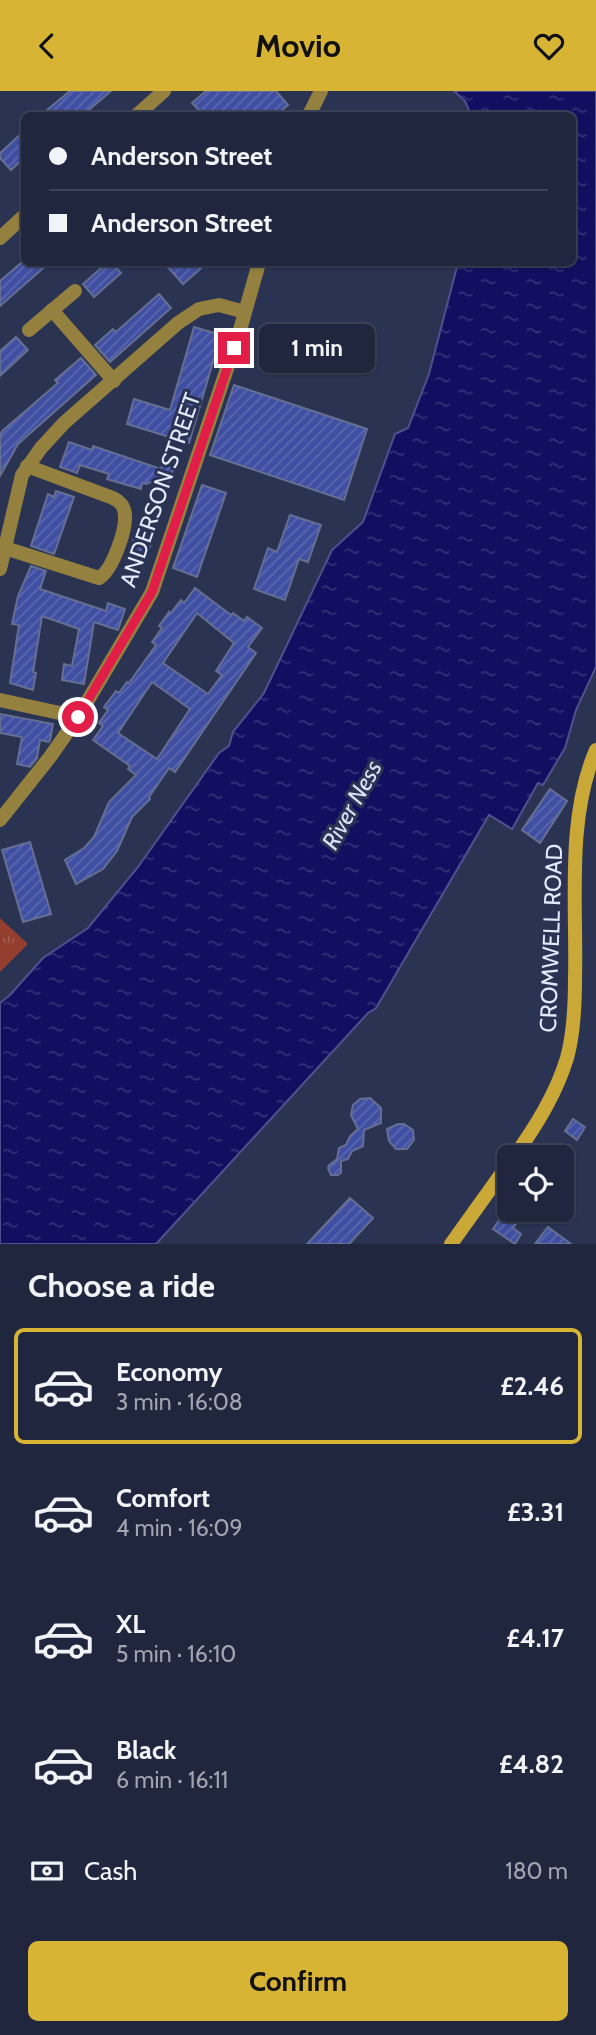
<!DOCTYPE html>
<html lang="en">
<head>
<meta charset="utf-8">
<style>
  :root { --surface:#20263e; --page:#282e45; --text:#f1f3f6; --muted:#a2a5b0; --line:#3d4358; --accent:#d8b434 }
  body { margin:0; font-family:Cabin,sans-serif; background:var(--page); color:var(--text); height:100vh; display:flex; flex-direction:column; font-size:26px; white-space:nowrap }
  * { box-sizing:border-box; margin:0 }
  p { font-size:23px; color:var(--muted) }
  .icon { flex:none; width:38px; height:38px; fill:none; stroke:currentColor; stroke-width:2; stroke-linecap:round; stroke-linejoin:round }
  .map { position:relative; height:1153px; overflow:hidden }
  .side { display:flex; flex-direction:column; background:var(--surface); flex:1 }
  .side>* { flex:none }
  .top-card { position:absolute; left:21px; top:21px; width:555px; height:154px; border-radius:10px; box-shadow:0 2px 5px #0004,0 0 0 2px var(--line); display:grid; align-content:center; height:154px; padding:0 28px; background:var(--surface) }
  .buttons { position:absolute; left:497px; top:1054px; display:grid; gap:14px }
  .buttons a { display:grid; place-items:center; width:77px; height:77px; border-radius:10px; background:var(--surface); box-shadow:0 2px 5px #0004,0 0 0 2px var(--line); font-size:35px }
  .end { position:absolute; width:32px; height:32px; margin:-16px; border:9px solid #e11d48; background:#fff; box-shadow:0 0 0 4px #fff }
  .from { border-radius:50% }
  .bubble { position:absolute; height:49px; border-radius:10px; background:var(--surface); box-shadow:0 2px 5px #0004,0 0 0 2px var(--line); font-size:23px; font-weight:700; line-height:49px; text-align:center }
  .top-card b { display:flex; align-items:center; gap:24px; height:66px; font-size:26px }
  .top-card b+b { border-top:2px solid var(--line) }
  .top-card i { width:18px; height:18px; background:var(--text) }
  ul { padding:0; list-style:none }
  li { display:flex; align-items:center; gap:21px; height:116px; margin:0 14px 10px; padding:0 14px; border:4px solid transparent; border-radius:10px }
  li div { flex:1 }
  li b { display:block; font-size:26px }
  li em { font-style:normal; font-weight:700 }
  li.on { border-color:var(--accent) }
  li>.icon { width:63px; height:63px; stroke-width:1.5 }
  h2 { padding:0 28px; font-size:32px; line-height:84px }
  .pay { display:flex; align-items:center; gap:18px; height:77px; padding:0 28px; font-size:26px }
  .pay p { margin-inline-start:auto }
  .action { display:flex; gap:14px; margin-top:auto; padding:14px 28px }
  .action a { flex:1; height:80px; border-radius:10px; background:var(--accent); color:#111; font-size:28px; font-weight:700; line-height:80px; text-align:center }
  header { display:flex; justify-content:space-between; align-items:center; height:91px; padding:0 28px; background:var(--accent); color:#111; font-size:32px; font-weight:700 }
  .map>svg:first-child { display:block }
  .grass { fill:url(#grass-tufts) }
  .water { fill:url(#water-ripples); stroke:#51508f; stroke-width:2 }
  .building { fill:url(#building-hatch); stroke:#656f92; stroke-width:2; fill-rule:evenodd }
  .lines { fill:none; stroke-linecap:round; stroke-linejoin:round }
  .street { stroke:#94803f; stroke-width:14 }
  .secondary { stroke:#c9a838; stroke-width:14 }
  .route { stroke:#e11d48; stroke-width:9 }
  .labels { text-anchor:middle; stroke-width:6; stroke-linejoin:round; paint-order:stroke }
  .street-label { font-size:23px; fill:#e3e9fe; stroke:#2b3353 }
  .water-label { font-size:24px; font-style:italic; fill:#d8dff6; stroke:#2b3353 }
</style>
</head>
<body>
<header><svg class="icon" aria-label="back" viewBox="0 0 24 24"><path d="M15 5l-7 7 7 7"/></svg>Movio<svg class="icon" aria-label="heart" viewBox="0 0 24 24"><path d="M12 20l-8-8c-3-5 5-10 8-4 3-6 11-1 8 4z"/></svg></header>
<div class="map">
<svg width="596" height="1153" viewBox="0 0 596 1153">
  <defs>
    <pattern id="grass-tufts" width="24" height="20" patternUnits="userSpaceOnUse" patternTransform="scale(1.75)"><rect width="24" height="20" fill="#933e2f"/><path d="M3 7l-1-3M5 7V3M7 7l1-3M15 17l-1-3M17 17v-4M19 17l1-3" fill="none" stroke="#a25a4e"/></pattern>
    <pattern id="water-ripples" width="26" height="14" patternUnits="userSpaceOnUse" patternTransform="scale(1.75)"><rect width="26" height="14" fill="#120f60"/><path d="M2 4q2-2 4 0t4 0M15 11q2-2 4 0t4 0" fill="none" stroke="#343278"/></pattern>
    <pattern id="building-hatch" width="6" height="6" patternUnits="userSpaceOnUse" patternTransform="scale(1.75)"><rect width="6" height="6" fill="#404fa2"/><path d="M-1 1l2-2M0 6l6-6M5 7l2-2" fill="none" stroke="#5b68b0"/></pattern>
  </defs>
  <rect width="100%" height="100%" fill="#2b3353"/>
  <polygon class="grass" points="0,827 28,853 0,881"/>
  <polygon class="water" points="454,0 596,0 596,576 576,619 565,657 543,694 538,692 512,738 489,724 376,917 368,922 156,1153 0,1153 0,912 10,904 43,867 88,837 138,776 219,662 229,655 233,641 264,602 332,459 363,431 395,343 408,337 429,283 458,172 572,172 572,24 471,24 465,10"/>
  <g class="building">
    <polygon points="70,0 111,0 83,24 41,24"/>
    <polygon points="206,0 276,0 288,14 277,24 204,24 192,12"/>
    <polygon points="24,40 24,67 11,79 0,67 0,62"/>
    <polygon points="21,172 49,172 0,215 0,190"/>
    <polygon points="107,172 112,172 121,182 94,206 83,193"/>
    <polygon points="164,172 207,172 183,193"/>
    <polygon points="159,203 171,217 110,271 95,254 113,238 116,241"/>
    <polygon points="194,236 221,244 189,352 127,333 134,308 170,319"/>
    <polygon points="16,246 28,259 0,285 0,260"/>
    <polygon points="81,267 96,284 18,353 0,385 0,345 2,340 58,292 55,289"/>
    <polygon points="234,294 367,338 344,409 210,364"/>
    <polygon points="69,351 92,359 93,355 161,378 163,372 174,376 167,397 148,391 147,393 142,392 141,398 107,388 109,383 80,374 77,382 60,376"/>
    <polygon points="202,394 226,402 197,486 173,477"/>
    <polygon points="56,400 74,406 54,463 31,455 48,403 54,406"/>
    <polygon points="290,424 321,434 308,471 299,468 285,509 254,498 268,457 277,461"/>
    <polygon points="137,438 154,443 147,465 130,459"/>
    <polygon points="31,475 46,480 40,498 106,520 108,512 125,518 118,539 94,531 84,593 62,589 64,573 72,575 79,538 42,525 33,581 36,582 33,599 10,592 19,534 12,533 18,505"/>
    <path d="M195 497 231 524 233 522 244 530 247 526 262 537 248 556 256 562 175 681 169 677 149 706 150 708 132 726 117 760 103 778 76 793 65 769 84 757 94 746 109 711 136 684 128 678 130 675 93 649 103 635 99 632 108 619 104 616 116 600 119 602 127 591 129 592 156 554 152 551 162 537 159 535 169 521 170 523 181 509 184 512ZM197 522 234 552 216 580 222 584 208 603 163 572ZM152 591 190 618 157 668 118 642Z"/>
    <polygon points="0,623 53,633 50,649 49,651 40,649 37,667 30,676 17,673 22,646 0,642"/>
    <polygon points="550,698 567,710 540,752 522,739"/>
    <polygon points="30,751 51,823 23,831 2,759"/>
    <polygon points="370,1007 381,1017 381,1032 364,1039 363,1055 352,1060 348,1068 341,1070 341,1082 338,1084 331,1084 328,1077 329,1074 337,1068 339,1057 346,1054 350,1045 358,1038 351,1024 353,1014 360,1008"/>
    <polygon points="573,1028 585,1036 577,1049 565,1040"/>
    <polygon points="398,1033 404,1033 413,1039 414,1049 407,1058 396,1058 389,1050 387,1038"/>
    <polygon points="350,1107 373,1127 349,1153 307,1153"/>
    <polygon points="507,1118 527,1118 513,1137 521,1143 515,1153 493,1138"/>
    <polygon points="548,1136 571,1153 535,1153"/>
  </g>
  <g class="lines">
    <g class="street">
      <polyline points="137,24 164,0"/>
      <polyline points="309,24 321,0"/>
      <polyline points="0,147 24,125"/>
      <polyline points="52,219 114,290"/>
      <polyline points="29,239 75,200"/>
      <path d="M5 457 99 487C112 480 126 440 125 425 125 416 121 411 113 407L27 375"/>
      <polyline points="0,478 22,384 41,357 64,332 178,232 199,218 219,214 245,221"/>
      <polyline points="0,609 78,626"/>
      <polyline points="0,729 50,666 78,626 152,501 240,239 259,172"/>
    </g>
    <g class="secondary">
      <path d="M514 1066C536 1035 556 1003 567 967 574 942 575 914 575 887 577 815 566 728 596 659"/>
      <polyline points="451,1153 509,1072"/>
    </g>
  </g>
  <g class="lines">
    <polyline class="route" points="78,626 152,501 234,257"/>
  </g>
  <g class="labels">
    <g class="street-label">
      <text transform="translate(160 399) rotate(-71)" y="8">ANDERSON STREET</text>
      <text transform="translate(551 847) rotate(-88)" y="8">CROMWELL ROAD</text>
    </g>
    <g class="water-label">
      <text transform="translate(352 714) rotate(-61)" y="8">River Ness</text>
    </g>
  </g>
</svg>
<div class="buttons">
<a><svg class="icon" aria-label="locate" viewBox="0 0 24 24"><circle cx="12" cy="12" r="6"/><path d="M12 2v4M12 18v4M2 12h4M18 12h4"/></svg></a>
</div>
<i class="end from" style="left:78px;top:626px"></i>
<i class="end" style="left:234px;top:257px"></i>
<div class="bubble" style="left:259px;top:233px;width:116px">1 min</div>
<div class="top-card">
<b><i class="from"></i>Anderson Street</b>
<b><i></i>Anderson Street</b>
</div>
</div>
<section class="side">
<h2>Choose a ride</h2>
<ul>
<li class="on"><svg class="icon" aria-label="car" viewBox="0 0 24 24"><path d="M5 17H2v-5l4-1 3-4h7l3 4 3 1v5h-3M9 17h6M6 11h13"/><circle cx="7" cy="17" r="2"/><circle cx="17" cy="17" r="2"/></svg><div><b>Economy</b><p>3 min · 16:08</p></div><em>£2.46</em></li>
<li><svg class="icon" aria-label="car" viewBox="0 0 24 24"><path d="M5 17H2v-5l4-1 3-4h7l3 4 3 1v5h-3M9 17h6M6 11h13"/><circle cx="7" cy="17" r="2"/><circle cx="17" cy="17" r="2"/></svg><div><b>Comfort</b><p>4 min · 16:09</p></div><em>£3.31</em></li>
<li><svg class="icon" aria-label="car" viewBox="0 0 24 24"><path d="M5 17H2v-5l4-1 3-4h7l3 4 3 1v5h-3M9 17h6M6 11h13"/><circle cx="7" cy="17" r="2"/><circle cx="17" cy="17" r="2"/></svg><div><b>XL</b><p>5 min · 16:10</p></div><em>£4.17</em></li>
<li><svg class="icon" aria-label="car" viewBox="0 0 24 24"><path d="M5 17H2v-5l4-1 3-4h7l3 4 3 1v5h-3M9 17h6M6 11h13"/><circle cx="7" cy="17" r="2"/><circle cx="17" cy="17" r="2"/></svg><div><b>Black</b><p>6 min · 16:11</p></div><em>£4.82</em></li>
</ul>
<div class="pay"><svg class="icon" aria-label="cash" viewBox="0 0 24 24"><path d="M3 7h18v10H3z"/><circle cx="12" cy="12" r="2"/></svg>Cash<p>180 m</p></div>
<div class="action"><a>Confirm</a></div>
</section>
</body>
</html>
